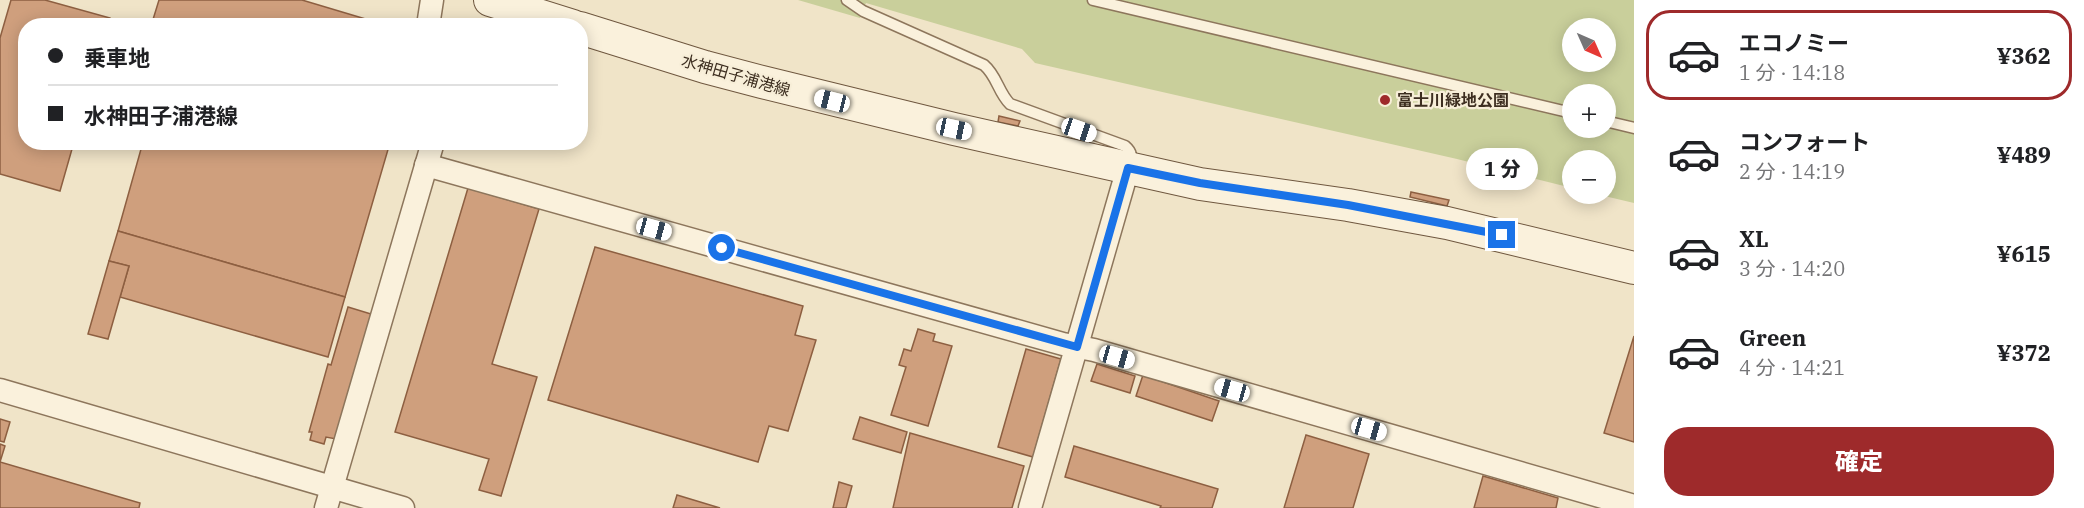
<!DOCTYPE html>
<html lang="ja">
<head>
<meta charset="utf-8">
<style>
  :root { --surface:#fff; --page:#f2f2f2; --text:#202124; --muted:#757577; --line:#e0e0e0; --accent:#9e2a2b }
  body { margin:0; font-family:"IBM Plex Serif","Noto Sans JP",serif; background:var(--page); color:var(--text); height:100vh; display:flex; flex-direction:column; font-size:22px; white-space:nowrap }
  * { box-sizing:border-box; margin:0 }
  p { font-size:20px; color:var(--muted) }
  .icon { flex:none; width:33px; height:33px; fill:none; stroke:currentColor; stroke-width:2; stroke-linecap:round; stroke-linejoin:round }
  .map { position:relative; flex:1; overflow:hidden }
  .details { display:flex; flex-direction:column; background:var(--surface); width:450px }
  .details>* { flex:none }
  .guide { position:absolute; left:18px; top:18px; width:570px; height:132px; border-radius:24px; box-shadow:0 3px 15px #0003; display:grid; align-content:center; height:132px; padding:0 30px; background:var(--surface) }
  .needle { width:39px; rotate:135deg }
  .controls { position:absolute; left:1562px; top:18px; display:grid; gap:12px }
  .controls a { display:grid; place-items:center; width:54px; height:54px; border-radius:50%; background:var(--surface); box-shadow:0 3px 15px #0003; font-size:30px }
  .end { position:absolute; width:27px; height:27px; margin:-14px; border:8px solid #1a73e8; background:#fff; box-shadow:0 0 0 3px #fff }
  .from { border-radius:50% }
  .bubble { position:absolute; height:42px; border-radius:21px; background:var(--surface); box-shadow:0 3px 15px #0003; font-size:20px; font-weight:800; line-height:42px; text-align:center }
  .car { position:absolute; width:18px; height:36px; margin:-18px -9px; border-radius:8px; box-shadow:0 0 4px 2px #0007; background:linear-gradient(#fff 24%,#345 0 40%,#fff 0 76%,#345 0 86%,#fff 0) }
  .guide b { display:flex; align-items:center; gap:21px; height:57px; font-size:22px }
  .guide b+b { border-top:2px solid var(--line) }
  .guide i { width:15px; height:15px; background:var(--text) }
  ul { padding:10px 0 0; list-style:none }
  li { display:flex; align-items:center; gap:18px; height:90px; margin:0 12px 9px; padding:0 18px; border:3px solid transparent; border-radius:24px }
  li div { flex:1 }
  li b { display:block; font-size:22px }
  li em { font-style:normal; font-weight:800 }
  li.selected { border-color:var(--accent) }
  li>.icon { width:54px; height:54px; stroke-width:1.5 }
  .cta { display:flex; gap:12px; margin-top:auto; padding:12px 30px }
  .cta a { flex:1; height:69px; border-radius:24px; background:var(--accent); color:#fff; font-size:24px; font-weight:800; line-height:69px; text-align:center }
  main { display:flex; flex:1; min-height:0 }
  .map>svg:first-child { display:block }
  .green { fill:#c9cf9b; fill-rule:evenodd }
  .building { fill:#cf9f7d; stroke:#8d5f41; stroke-width:1.5 }
  .lines { fill:none; stroke-linecap:round; stroke-linejoin:round }
  .lane-casing { stroke:#8d765c; stroke-width:13 }
  .street-casing { stroke:#8d765c; stroke-width:25 }
  .secondary-casing { stroke:#6f573f; stroke-width:34 }
  .lane { stroke:#faf1dc; stroke-width:10 }
  .street { stroke:#faf1dc; stroke-width:22 }
  .secondary { stroke:#faf1dc; stroke-width:32 }
  .route { stroke:#1a73e8; stroke-width:8 }
  .poi-dot { fill:#9e2a2b; stroke:#f7eed8; stroke-width:2 }
  .labels { text-anchor:middle; stroke-width:4.5; stroke-linejoin:round; paint-order:stroke }
  .street-label { font-size:16px; fill:#3d2e20; stroke:#f7eed8 }
  .poi-label { font-size:16px; font-weight:bold; fill:#3d2e20; stroke:#f7eed8; text-anchor:start }
</style>
</head>
<body>
<main>
<div class="map">
<svg width="1634" height="508" viewBox="0 0 1634 508">
  <rect width="100%" height="100%" fill="#f0e4c8"/>
  <path class="green" d="M798 0H1634V203L1596 194H1605V160H1572V188L1457 159 1035 63 1022 49 866 3 860 18ZM1572 28H1605V62H1572ZM1572 94H1605V128H1572Z"/>
  <g class="building">
    <polygon points="11,0 45,0 110,18 108,26 26,26 26,142 74,142 60,191 0,174 0,38"/>
    <polygon points="159,0 302,0 389,26 151,26"/>
    <polygon points="999,116 1020,121 1018,126 998,122"/>
    <polygon points="143,142 376,142 389,146 345,297 118,231"/>
    <polygon points="468,188 539,209 492,364 537,377 501,496 479,490 489,459 395,432"/>
    <polygon points="1411,192 1449,200 1447,206 1410,197"/>
    <polygon points="118,231 345,297 328,357 120,297 129,266 109,261"/>
    <polygon points="595,247 803,306 795,335 816,340 788,431 769,426 758,462 548,400"/>
    <polygon points="109,261 129,266 108,339 88,334"/>
    <polygon points="348,307 371,314 336,439 326,437 324,444 310,440 312,432 309,432 328,364 331,365"/>
    <polygon points="918,329 935,334 933,341 952,346 928,426 891,415 906,367 899,365 904,349 911,351"/>
    <polygon points="1634,336 1634,442 1604,433"/>
    <polygon points="1026,349 1061,359 1033,457 998,447"/>
    <polygon points="1097,364 1135,376 1130,393 1091,381"/>
    <polygon points="1143,375 1219,401 1212,421 1136,396"/>
    <polygon points="860,417 907,432 901,453 853,439"/>
    <polygon points="0,419 10,422 4,442 0,441"/>
    <polygon points="910,433 1024,466 1012,508 893,508"/>
    <polygon points="1306,435 1369,454 1353,508 1284,508"/>
    <polygon points="0,444 5,446 0,462 140,503 139,508 0,508"/>
    <polygon points="1074,446 1218,489 1212,508 1160,508 1161,506 1065,477"/>
    <polygon points="1483,476 1558,498 1556,508 1474,508"/>
    <polygon points="839,482 852,486 846,508 833,508"/>
    <polygon points="677,495 720,508 673,508"/>
  </g>
  <g class="lines">
    <g class="lane-casing">
      <g id="lane">
        <path d="M847 0 863 11 984 65C997 76 998 92 1010 104L1125 146C1132 152 1132 156 1129 165"/>
        <polyline points="1093,0 1572,113"/>
        <polyline points="1605,121 1634,128"/>
      </g>
    </g>
    <g class="street-casing">
      <g id="street">
        <polyline points="428,26 432,0"/>
        <polyline points="426,165 1063,344 1094,350 1634,506"/>
        <polyline points="0,390 403,508"/>
        <polyline points="326,508 433,142"/>
        <polyline points="1030,508 1128,168"/>
      </g>
    </g>
    <g class="secondary-casing">
      <g id="secondary">
        <polyline points="490,0 573,26"/>
        <polyline points="580,28 705,67 762,82 954,129 1200,184 1348,205 1447,223 1634,268"/>
      </g>
    </g>
    <use href="#lane" class="lane"/>
    <use href="#street" class="street"/>
    <use href="#secondary" class="secondary"/>
  </g>
  <g class="lines">
    <polyline class="route" points="722,248 1077,347 1128,168 1200,183 1348,205 1502,235"/>
  </g>
  <circle class="poi-dot" cx="1385" cy="100" r="6"/>
  <g class="labels">
    <g class="street-label">
      <text transform="translate(736 75) rotate(16)" y="6">水神田子浦港線</text>
    </g>
    <g class="poi-label">
      <text x="1397" y="106">富士川緑地公園</text>
    </g>
  </g>
</svg>
<div class="controls">
<a><svg class="needle" viewBox="-14 -14 28 28"><path d="M0-13l5 13h-10z" fill="#e53935"/><path d="M0 13l5-13h-10z" fill="#757577"/></svg></a>
<a>+</a>
<a>−</a>
</div>
<i class="end from" style="left:722px;top:248px"></i>
<i class="end" style="left:1502px;top:235px"></i>
<div class="bubble" style="left:1466px;top:148px;width:72px">1 分</div>
<i class="car" style="left:832px;top:101px;rotate:284deg"></i>
<i class="car" style="left:954px;top:129px;rotate:102deg"></i>
<i class="car" style="left:1079px;top:130px;rotate:109deg"></i>
<i class="car" style="left:654px;top:229px;rotate:105deg"></i>
<i class="car" style="left:1117px;top:357px;rotate:106deg"></i>
<i class="car" style="left:1232px;top:390px;rotate:286deg"></i>
<i class="car" style="left:1369px;top:429px;rotate:106deg"></i>
<div class="guide">
<b><i class="from"></i>乗車地</b>
<b><i></i>水神田子浦港線</b>
</div>
</div>
<section class="details">
<ul>
<li class="selected"><svg class="icon" aria-label="car" viewBox="0 0 24 24"><path d="M5 17H2v-5l4-1 3-4h7l3 4 3 1v5h-3M9 17h6M6 11h13"/><circle cx="7" cy="17" r="2"/><circle cx="17" cy="17" r="2"/></svg><div><b>エコノミー</b><p>1 分 · 14:18</p></div><em>¥362</em></li>
<li><svg class="icon" aria-label="car" viewBox="0 0 24 24"><path d="M5 17H2v-5l4-1 3-4h7l3 4 3 1v5h-3M9 17h6M6 11h13"/><circle cx="7" cy="17" r="2"/><circle cx="17" cy="17" r="2"/></svg><div><b>コンフォート</b><p>2 分 · 14:19</p></div><em>¥489</em></li>
<li><svg class="icon" aria-label="car" viewBox="0 0 24 24"><path d="M5 17H2v-5l4-1 3-4h7l3 4 3 1v5h-3M9 17h6M6 11h13"/><circle cx="7" cy="17" r="2"/><circle cx="17" cy="17" r="2"/></svg><div><b>XL</b><p>3 分 · 14:20</p></div><em>¥615</em></li>
<li><svg class="icon" aria-label="car" viewBox="0 0 24 24"><path d="M5 17H2v-5l4-1 3-4h7l3 4 3 1v5h-3M9 17h6M6 11h13"/><circle cx="7" cy="17" r="2"/><circle cx="17" cy="17" r="2"/></svg><div><b>Green</b><p>4 分 · 14:21</p></div><em>¥372</em></li>
</ul>
<div class="cta"><a>確定</a></div>
</section>
</main>
</body>
</html>
